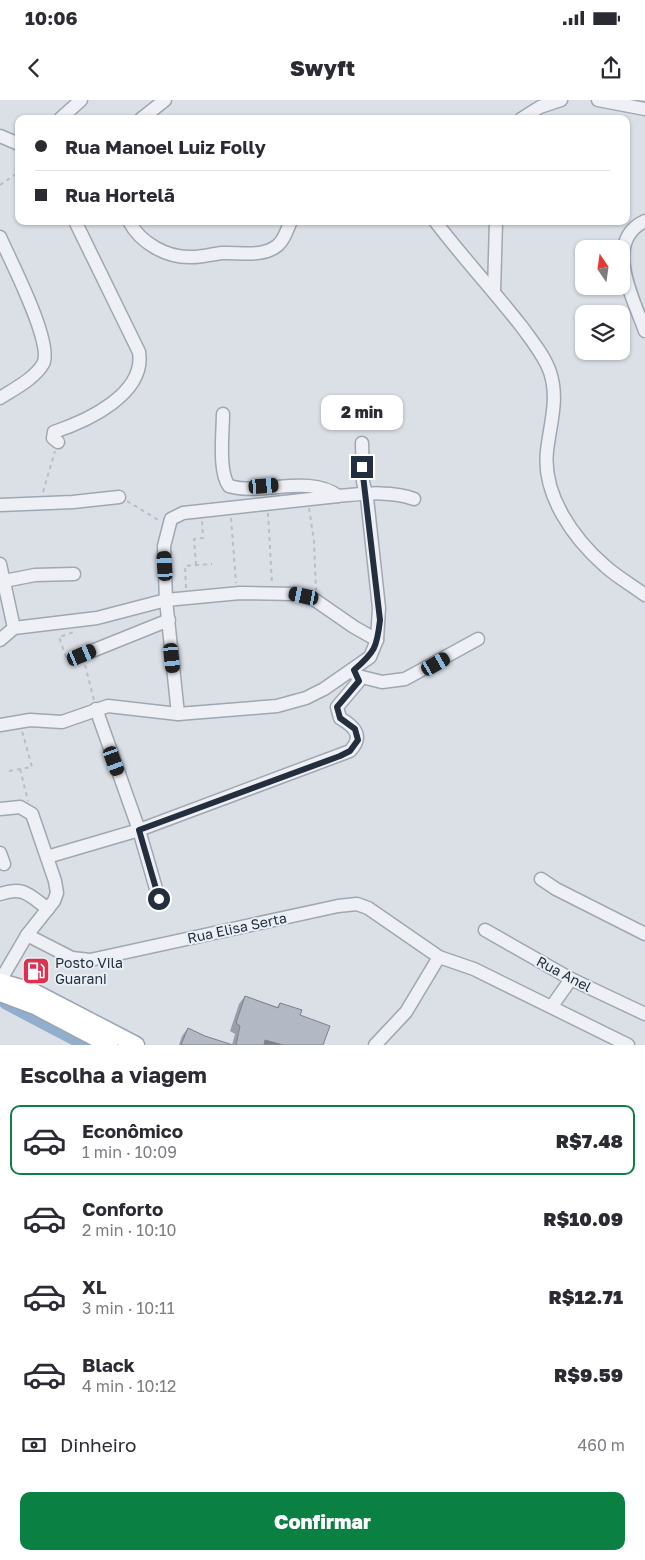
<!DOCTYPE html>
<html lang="pt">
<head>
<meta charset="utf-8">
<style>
  :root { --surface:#fff; --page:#f2f2f3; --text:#2b2b33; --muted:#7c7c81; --line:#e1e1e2; --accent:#0b8043 }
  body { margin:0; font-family:"Golos Text",sans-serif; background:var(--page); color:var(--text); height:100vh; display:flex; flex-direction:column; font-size:19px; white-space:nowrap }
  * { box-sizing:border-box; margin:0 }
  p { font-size:16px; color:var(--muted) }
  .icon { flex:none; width:28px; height:28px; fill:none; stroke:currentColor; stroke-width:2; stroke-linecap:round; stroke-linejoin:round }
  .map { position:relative; height:945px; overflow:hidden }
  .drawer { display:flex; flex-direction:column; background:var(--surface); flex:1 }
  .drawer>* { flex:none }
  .top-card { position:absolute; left:15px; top:15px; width:615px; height:110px; border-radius:10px; box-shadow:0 1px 4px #0004; display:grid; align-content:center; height:110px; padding:0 20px; background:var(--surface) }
  .needle { width:32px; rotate:347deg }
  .fabs { position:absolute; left:575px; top:140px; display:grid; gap:10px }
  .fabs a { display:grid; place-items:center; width:55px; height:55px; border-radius:10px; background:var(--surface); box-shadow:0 1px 4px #0004; font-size:25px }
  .end { position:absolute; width:22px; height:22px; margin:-11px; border:6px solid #232e3e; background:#fff; box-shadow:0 0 0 2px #fff }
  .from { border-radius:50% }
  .bubble { position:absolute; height:35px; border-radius:10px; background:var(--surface); box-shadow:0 1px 4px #0004; font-size:16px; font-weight:800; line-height:35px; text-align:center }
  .car { position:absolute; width:15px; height:30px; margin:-15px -8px; border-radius:6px; box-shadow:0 0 4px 1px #0007; background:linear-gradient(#222 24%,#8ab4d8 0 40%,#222 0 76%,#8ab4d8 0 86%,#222 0) }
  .top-card b { display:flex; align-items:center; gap:18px; height:48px; font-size:19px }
  .top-card b+b { border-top:1px solid var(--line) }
  .top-card i { width:12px; height:12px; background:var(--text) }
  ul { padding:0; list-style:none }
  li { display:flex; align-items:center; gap:15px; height:70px; margin:0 10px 8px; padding:0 10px; border:2px solid transparent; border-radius:10px }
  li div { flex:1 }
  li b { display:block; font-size:19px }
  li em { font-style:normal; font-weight:800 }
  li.active { border-color:var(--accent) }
  li>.icon { width:45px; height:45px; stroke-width:1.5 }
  h2 { padding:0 20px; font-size:22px; line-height:60px }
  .pay { display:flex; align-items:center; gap:12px; height:55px; padding:0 20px; font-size:19px }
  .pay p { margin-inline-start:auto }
  .action { display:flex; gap:10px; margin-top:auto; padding:10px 20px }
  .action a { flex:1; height:58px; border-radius:10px; background:var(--accent); color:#fff; font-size:20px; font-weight:800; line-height:58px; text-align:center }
  .status { display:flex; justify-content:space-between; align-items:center; height:35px; padding:0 25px; background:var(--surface); direction:ltr }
  .status svg { height:14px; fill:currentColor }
  header { display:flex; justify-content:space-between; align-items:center; height:65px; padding:0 20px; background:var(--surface); font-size:22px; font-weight:800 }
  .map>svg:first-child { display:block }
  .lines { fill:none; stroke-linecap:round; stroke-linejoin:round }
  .river { stroke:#91afcc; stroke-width:16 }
  .minor-casing { stroke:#a0a7b1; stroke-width:15 }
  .major-casing { stroke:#99a4b4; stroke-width:19 }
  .path { stroke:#b9bec5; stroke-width:2; stroke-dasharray:4 4; stroke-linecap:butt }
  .minor { stroke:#eef0f5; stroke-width:12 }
  .major { stroke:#fff; stroke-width:16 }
  .wall { fill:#999fa9 }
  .shaded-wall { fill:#7d8289 }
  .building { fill:#b2b9c4; stroke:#7d8289 }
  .route { stroke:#232e3e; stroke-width:6 }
  .labels { text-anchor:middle; stroke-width:4; stroke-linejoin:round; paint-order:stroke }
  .street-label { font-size:14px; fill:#232e3e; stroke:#eaeff5 }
  .poi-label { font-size:14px; fill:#232e3e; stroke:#eaeff5; text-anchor:start }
</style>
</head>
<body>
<div class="status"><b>10:06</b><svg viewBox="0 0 49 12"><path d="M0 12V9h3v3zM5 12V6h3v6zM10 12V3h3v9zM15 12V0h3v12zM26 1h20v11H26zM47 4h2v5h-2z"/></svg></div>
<header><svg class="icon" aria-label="back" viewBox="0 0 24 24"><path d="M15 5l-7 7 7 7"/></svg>Swyft<svg class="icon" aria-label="share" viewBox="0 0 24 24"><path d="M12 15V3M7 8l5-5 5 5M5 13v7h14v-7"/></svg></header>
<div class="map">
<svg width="645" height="945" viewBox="0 0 645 945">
  <rect width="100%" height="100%" fill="#dbe0e7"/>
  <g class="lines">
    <polyline class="river" points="7,902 89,945"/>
    <g class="minor-casing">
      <g id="minor">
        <polyline points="598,0 645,9"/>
        <polyline points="60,19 81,0"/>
        <polyline points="141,19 165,0"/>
        <polyline points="521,19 540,7 561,0"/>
        <polyline points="0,36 19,44"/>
        <path d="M129 121C140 143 167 158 192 157 202 157 212 154 222 153 240 152 263 158 278 145 285 139 287 129 291 121"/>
        <path d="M435 121C463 158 494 191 522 227 532 241 544 255 550 272 559 299 550 324 547 351 542 395 574 439 605 466 617 477 632 485 645 495"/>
        <path d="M645 121C602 141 634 200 645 231"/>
        <path d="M0 137C10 160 54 244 43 264 34 279 14 289 0 298"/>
        <polyline points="494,192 496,121"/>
        <path d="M58 342 53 338 54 332C87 321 146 294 139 252L75 121"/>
        <path d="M338 396C361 394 392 390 414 399"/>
        <polyline points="0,405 73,402 119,397"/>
        <polyline points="0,464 14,528"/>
        <polyline points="4,481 35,475 74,474"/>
        <polyline points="0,540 14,528 97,518 166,500 240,493 294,494 304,496 315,500 354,527 377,540"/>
        <polyline points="82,555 169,520"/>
        <polyline points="358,576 382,582 405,579 478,539"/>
        <polyline points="96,609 139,730 159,799"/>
        <path d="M178 614 166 500 164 446 171 419 183 413 338 396C309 374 261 396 229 386 218 372 223 332 223 314"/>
        <polyline points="0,625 30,620 62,622 108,606 178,614 277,606 306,598 324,589 370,557 377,540 379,508 367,398 363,382 362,343"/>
        <polyline points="0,709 20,707 32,714 55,781 57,793 54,801 27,835 0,881"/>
        <polyline points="0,753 4,764"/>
        <path d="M47 757 139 730 350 651C364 636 355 627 340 618L337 607 359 581 354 570"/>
        <polyline points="541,779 556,789 645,834"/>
        <path d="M0 794C24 786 29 795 48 809"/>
        <polyline points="485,830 571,879 645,914"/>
        <polyline points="27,835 72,858 90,860 338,806 357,804 368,808 439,857 474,869 628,945"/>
        <polyline points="552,906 571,879"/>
        <polyline points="375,945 406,912 439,857"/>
      </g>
    </g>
    <g class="major-casing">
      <g id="major">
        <polyline points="0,882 32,891 136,945"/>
        <polyline points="0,893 35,906 109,945"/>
      </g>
    </g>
    <g class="path">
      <polyline points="0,85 19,72"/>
      <polyline points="43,392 55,351"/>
      <polyline points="127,401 160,421"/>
      <polyline points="309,408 314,441 316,490"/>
      <polyline points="268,413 272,483"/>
      <polyline points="231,418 236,483"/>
      <polyline points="196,465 194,439 203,438 202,420"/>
      <polyline points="186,488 185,466 212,464"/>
      <polyline points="72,559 67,560 59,537 74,532"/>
      <polyline points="85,565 94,600"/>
      <polyline points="20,669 28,701"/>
      <polyline points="9,671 32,667 22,631"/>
    </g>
    <use href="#minor" class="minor"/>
    <use href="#major" class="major"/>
  </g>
  <polygon class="wall" points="245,896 277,907 280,903 300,915 323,945 179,945 182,936 188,928 205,936 232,945 235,934 230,931 239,904"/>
  <polygon class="shaded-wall" points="265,940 283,945 261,945"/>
  <g class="building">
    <polygon points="245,896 278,908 280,903 302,910 300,915 330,926 323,945 283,945 265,940 264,945 236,945 240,926 236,923"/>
    <polygon points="188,928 205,936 233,945 181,945"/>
  </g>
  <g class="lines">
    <path class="route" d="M159 799 139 730 340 656 350 651 358 640 355 629 340 618 337 607 359 581 354 570C375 552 377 547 380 520L362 367"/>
  </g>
  <defs>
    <g id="fuel-square" transform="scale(1.4375)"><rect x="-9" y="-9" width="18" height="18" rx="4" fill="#db314e" stroke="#eaeff5"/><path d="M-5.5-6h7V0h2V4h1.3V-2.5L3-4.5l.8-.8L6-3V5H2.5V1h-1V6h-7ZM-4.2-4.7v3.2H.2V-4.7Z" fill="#fff"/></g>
  </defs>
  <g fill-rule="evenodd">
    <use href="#fuel-square" x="36" y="871"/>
  </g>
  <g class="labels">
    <g class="street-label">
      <text transform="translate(237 828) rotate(-12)" y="5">Rua Elisa Serta</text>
      <text transform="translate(564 874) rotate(28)" y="5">Rua Anel</text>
    </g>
    <g class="poi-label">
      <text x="55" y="868">Posto Vila<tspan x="55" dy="16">Guarani</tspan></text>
    </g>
  </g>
</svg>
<div class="fabs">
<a><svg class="needle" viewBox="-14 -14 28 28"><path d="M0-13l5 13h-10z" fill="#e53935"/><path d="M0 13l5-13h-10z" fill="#7c7c81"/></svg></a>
<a><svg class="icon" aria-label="layers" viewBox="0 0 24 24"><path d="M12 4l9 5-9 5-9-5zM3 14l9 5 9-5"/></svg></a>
</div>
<i class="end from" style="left:159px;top:799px"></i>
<i class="end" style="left:362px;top:367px"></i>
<div class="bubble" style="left:321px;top:295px;width:82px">2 min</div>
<i class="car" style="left:264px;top:386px;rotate:86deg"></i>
<i class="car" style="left:165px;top:466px;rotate:356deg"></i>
<i class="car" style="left:304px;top:496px;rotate:282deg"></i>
<i class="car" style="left:82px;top:555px;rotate:67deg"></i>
<i class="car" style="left:172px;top:558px;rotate:174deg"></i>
<i class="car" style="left:436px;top:564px;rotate:60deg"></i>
<i class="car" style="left:114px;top:661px;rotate:160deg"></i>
<div class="top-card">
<b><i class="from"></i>Rua Manoel Luiz Folly</b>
<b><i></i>Rua Hortelã</b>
</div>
</div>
<section class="drawer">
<h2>Escolha a viagem</h2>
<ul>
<li class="active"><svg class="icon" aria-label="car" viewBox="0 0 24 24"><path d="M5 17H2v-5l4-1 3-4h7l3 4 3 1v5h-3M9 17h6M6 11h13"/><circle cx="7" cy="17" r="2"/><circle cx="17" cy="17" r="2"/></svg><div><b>Econômico</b><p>1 min · 10:09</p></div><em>R$7.48</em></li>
<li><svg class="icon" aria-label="car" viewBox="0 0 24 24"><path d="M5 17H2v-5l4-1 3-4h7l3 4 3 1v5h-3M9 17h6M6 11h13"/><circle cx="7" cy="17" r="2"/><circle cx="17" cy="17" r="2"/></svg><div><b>Conforto</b><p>2 min · 10:10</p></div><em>R$10.09</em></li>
<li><svg class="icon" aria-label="car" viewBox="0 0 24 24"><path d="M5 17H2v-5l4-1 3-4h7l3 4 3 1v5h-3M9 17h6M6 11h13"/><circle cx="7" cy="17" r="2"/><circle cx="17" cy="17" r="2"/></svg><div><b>XL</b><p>3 min · 10:11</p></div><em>R$12.71</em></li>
<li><svg class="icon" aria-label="car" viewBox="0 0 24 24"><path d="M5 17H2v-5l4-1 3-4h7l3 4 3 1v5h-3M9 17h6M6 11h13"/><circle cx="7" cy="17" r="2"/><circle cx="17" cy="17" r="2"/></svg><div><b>Black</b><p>4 min · 10:12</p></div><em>R$9.59</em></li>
</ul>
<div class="pay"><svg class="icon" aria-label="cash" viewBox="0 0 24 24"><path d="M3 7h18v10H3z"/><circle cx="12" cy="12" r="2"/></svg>Dinheiro<p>460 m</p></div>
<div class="action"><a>Confirmar</a></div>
</section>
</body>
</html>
